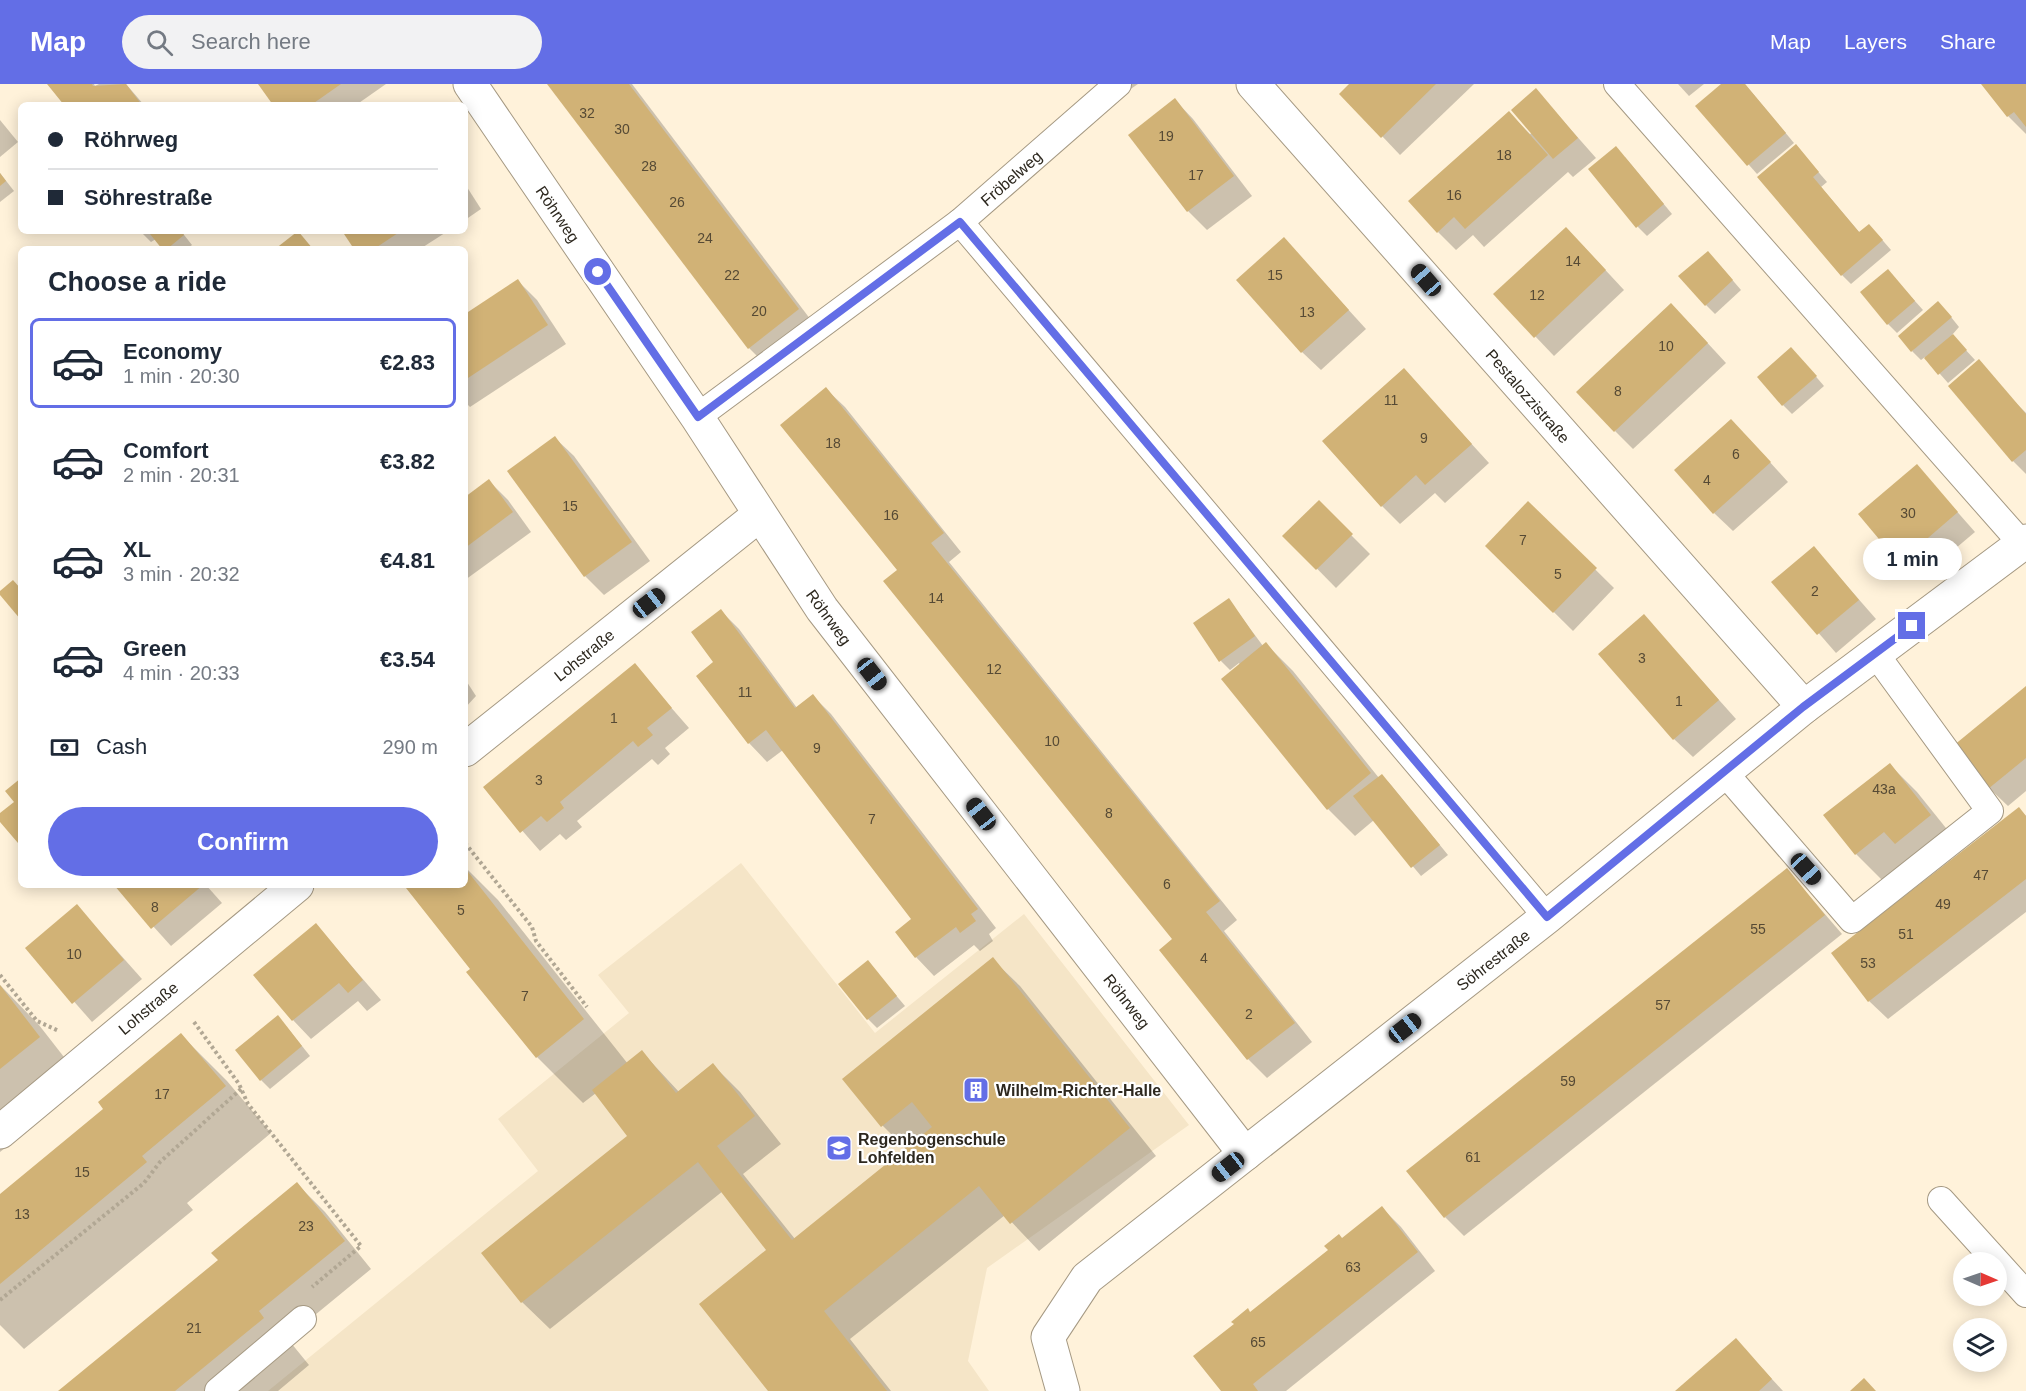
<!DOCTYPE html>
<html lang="en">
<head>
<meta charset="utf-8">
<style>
  :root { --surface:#fff; --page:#f2f2f3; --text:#1f2937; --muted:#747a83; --line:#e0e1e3; --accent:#636ee6 }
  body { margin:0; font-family:Helvetica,sans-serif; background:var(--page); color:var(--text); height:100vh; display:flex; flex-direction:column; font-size:22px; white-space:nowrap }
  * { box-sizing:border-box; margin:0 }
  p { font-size:20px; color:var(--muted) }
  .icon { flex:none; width:33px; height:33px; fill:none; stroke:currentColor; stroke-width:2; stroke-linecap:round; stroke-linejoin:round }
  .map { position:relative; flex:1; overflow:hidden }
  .panel { position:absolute; left:18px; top:162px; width:450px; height:642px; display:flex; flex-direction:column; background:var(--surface); border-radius:9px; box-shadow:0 3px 15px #0003 }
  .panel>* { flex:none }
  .guide { position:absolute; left:18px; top:18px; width:450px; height:132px; border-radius:9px; box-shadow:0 3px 15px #0003; display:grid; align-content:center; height:132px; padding:0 30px; background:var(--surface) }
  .needle { width:39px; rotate:92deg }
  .controls { position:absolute; left:1953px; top:1168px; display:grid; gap:12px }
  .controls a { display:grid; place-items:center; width:54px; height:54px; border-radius:50%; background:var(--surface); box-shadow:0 3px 15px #0003; font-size:30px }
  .end { position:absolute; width:27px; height:27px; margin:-14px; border:8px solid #636ee6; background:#fff; box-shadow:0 0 0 3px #fff }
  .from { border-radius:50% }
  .bubble { position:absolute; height:42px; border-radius:21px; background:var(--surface); box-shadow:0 3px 15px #0003; font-size:20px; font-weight:700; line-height:42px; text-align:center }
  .car { position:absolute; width:18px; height:36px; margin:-18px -9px; border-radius:8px; box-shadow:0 0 4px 2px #0007; background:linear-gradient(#222 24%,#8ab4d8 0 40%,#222 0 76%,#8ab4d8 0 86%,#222 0) }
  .guide b { display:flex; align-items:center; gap:21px; height:57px; font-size:22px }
  .guide b+b { border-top:2px solid var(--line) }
  .guide i { width:15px; height:15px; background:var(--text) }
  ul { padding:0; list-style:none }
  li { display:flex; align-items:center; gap:18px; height:90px; margin:0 12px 9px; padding:0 18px; border:3px solid transparent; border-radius:9px }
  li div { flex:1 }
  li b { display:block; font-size:22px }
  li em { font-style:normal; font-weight:700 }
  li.active { border-color:var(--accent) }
  li>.icon { width:54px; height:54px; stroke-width:1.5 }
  h2 { padding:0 30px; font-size:27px; line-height:72px }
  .pay { display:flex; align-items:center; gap:15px; height:66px; padding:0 30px; font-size:22px }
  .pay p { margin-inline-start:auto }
  .primary-button { display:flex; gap:12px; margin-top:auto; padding:12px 30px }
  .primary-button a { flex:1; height:69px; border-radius:36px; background:var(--accent); color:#fff; font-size:24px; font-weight:700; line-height:69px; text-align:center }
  header { display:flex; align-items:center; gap:36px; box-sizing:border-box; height:84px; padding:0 30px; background:var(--accent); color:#fff }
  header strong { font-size:28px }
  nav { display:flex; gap:33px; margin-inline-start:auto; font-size:21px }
  .search { width:420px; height:54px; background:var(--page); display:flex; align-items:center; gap:15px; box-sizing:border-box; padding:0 21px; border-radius:33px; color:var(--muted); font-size:22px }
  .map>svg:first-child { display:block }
  .built { fill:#f5e5c7 }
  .shadow { fill:#0003 }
  .building { fill:#d1b276 }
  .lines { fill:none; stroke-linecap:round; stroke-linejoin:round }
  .service-casing { stroke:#a59983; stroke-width:28 }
  .minor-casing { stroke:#a59983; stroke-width:35 }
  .path { stroke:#b1a794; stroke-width:4; stroke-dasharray:3 3; stroke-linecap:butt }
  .service { stroke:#fff; stroke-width:26 }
  .minor { stroke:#fff; stroke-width:33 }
  .route { stroke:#636ee6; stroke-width:8 }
  .labels { text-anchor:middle; stroke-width:4.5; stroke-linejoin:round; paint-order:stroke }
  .number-label { font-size:14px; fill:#564a35 }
  .street-label { font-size:16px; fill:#2d281f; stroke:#fff }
  .poi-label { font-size:16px; font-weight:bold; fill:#2d281f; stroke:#fff; text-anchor:start }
</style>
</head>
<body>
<header>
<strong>Map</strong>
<div class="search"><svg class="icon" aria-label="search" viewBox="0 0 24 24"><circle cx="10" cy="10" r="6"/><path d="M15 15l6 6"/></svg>Search here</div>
<nav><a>Map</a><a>Layers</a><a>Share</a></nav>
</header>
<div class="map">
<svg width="2026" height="1307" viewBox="0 0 2026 1307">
  <rect width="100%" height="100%" fill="#fff2da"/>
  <polygon class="built" points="741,779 875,949 1024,830 1189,1041 987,1184 968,1277 989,1307 268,1307 538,1087 498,1035 629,929 598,891"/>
  <g class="shadow">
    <polygon points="49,0 94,0 95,2 99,0 126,0 144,21 66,21"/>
    <polygon points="260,0 386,0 356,21 275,21"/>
    <polygon points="549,0 632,0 817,244 767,282 749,264"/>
    <polygon points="1106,0 1138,0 1119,13"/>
    <polygon points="1351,0 1474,0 1400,71 1382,52"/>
    <polygon points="1678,0 1704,0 1689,12"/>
    <polygon points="1723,0 1745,0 1794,59 1757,90 1697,22"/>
    <polygon points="1983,0 2026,0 2026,50 2008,32"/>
    <polygon points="1536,6 1596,74 1573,93 1568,88 1484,163 1473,151 1456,166 1438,148 1509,29 1530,50 1532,49"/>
    <polygon points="1175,16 1193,35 1252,112 1207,146 1188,127 1130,51"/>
    <polygon points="0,36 18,58 0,73"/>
    <polygon points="1796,62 1827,98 1821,103 1860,149 1878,151 1891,166 1851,200 1842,191"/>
    <polygon points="1625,73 1672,130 1647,152 1638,143"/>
    <polygon points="0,89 14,107 0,118"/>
    <polygon points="465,100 481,125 465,136"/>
    <polygon points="140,147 181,147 192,161 187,165 164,165 156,155 151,158"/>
    <polygon points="344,147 448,147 420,165 356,165"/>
    <polygon points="1284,155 1366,245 1321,286 1302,268"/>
    <polygon points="1584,163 1624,206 1554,272 1495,210"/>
    <polygon points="1717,178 1741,206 1715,230 1706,221"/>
    <polygon points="1888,187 1923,226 1897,249 1888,240"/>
    <polygon points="518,197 537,216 566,260 470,323 465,318 465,232"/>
    <polygon points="1947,228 1959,243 1952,251 1975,276 1948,299 1925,273 1921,276 1912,267"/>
    <polygon points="1690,240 1726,279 1633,365 1615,347"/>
    <polygon points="1800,274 1824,302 1792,330 1783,321"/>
    <polygon points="1404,286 1489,379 1445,419 1435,409 1400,440 1382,422"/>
    <polygon points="826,305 845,323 961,468 949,478 1237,836 1224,847 1312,958 1267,994 1248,975 1161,866 1174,856 899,486"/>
    <polygon points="2015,318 2026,329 2026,390 2013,377"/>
    <polygon points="555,354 574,372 650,477 604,511 585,492"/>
    <polygon points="1750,356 1788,398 1733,447 1714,429"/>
    <polygon points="1917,382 1975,448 1918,496 1900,478"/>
    <polygon points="489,397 508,416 531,448 465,496 465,415"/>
    <polygon points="1319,419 1370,470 1336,504 1285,452"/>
    <polygon points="1528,419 1614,504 1573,547 1487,462"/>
    <polygon points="1814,464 1876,535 1836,569 1774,498"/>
    <polygon points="1229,516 1263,562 1266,560 1293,587 1379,694 1382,692 1391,701 1448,771 1421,792 1374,736 1355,752 1328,725 1240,581 1239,579 1230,586 1221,577"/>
    <polygon points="721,527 739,545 797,624 813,612 831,630 996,844 989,850 993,857 980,867 974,861 934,892 916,873 913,835 783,666 767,678 749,659 715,579"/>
    <polygon points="1644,532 1736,635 1693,673 1674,655"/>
    <polygon points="634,581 689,644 665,664 670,670 658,681 652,675 577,737 582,743 566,756 560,750 540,767 485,704"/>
    <polygon points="465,595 476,612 465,624"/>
    <polygon points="2026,604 2026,707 2008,722 1989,704"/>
    <polygon points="1890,681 1917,708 1958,759 1883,797 1856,770"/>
    <polygon points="2019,725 2026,732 2026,828 1888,935 1869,917"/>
    <polygon points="465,783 498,816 628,980 642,968 679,1008 713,981 740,1008 781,1060 743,1090 795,1155 907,1066 883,1042 844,995 992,875 1020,902 1156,1072 1039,1167 1005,1131 850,1255 891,1307 769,1307 768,1166 723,1107 550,1245 522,1218 483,1169 629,1052 596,1009 583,1019 537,973 412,801 465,801"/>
    <polygon points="1787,786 1842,850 1464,1152 1445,1133"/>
    <polygon points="116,801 206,801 222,819 171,862"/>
    <polygon points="77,822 142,895 92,938 27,864"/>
    <polygon points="316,841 381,916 367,927 358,917 311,955 293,936"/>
    <polygon points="868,878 905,922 877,944 868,935"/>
    <polygon points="0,901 39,941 85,1000 0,1068"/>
    <polygon points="286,942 310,972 270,1005 261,996"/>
    <polygon points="181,951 227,997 271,1049 187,1119 193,1126 24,1265 0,1241 0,1112 105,1025"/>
    <polygon points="297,1100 325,1128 371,1185 287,1254 309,1281 278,1307 61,1307 220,1177"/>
    <polygon points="1382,1124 1401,1143 1435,1187 1286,1307 1223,1307 1251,1230"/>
    <polygon points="1736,1256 1783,1307 1677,1307"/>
  </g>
  <g class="building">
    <polygon points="47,0 92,0 93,2 126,0 142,21 64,21"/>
    <polygon points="258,0 341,0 311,21 273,21"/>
    <polygon points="547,0 629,0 799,225 748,265"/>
    <polygon points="1349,0 1436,0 1381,54 1339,10"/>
    <polygon points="1721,0 1745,0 1786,49 1747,82 1695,22"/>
    <polygon points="1981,0 2026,0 2026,43 2014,28 2007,33"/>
    <polygon points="1536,4 1578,54 1553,75 1511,26"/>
    <polygon points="1175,14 1234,92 1187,128 1128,51"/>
    <polygon points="1509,27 1548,71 1465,145 1454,133 1437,149 1408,117"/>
    <polygon points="1796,60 1819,88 1813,93 1859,148 1869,140 1883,156 1841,192 1757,93"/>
    <polygon points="1616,62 1664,120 1636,144 1588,85"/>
    <polygon points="0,89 6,97 0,102"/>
    <polygon points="1566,143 1606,186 1534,254 1493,210"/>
    <polygon points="153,147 181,147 184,151 167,165 162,165 150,150"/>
    <polygon points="298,147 313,165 275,165"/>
    <polygon points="342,147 401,147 374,165 354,165"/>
    <polygon points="1284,153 1349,226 1301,269 1236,196"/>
    <polygon points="1708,167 1733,196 1705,222 1678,192"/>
    <polygon points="1888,185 1915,217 1887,241 1860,208"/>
    <polygon points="518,195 548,241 465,296 465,230"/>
    <polygon points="1938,217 1952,233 1911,268 1898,252"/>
    <polygon points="1671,219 1708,259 1614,348 1576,308"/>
    <polygon points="1953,250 1967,266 1938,291 1924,274"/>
    <polygon points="1791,263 1817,292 1782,322 1757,293"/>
    <polygon points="1979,275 2026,330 2026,366 2012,378 1948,302"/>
    <polygon points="1404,284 1472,360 1425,401 1416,391 1381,423 1322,357"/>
    <polygon points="826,303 944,449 931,459 1220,817 1206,828 1295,939 1247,976 1159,866 1172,855 883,497 897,486 780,341"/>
    <polygon points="1731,335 1771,378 1713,430 1674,386"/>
    <polygon points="555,352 632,458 584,493 507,387"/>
    <polygon points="1917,380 1958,428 1899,479 1858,430"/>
    <polygon points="489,395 513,428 465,464 465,413"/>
    <polygon points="1319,416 1353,450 1316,486 1282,452"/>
    <polygon points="1528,417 1597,484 1553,529 1485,462"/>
    <polygon points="1814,462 1859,516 1817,551 1771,498"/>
    <polygon points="13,496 21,505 21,536 0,511 0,507"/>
    <polygon points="1229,514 1255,552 1219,578 1193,539"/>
    <polygon points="721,525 795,624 813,610 978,825 971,830 976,837 960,849 956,843 915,874 895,848 911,835 766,646 748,660 696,592 713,578 691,548"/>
    <polygon points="1644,530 1719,616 1673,656 1598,570"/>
    <polygon points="1266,558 1371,689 1327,726 1221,595"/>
    <polygon points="635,579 672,624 647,644 653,651 638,663 633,657 560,718 564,724 547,738 541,732 520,749 483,703"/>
    <polygon points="2026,602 2026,674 1988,705 1953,662"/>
    <polygon points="1890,679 1931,731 1895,760 1884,748 1855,771 1823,731"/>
    <polygon points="1382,690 1440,761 1411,784 1353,712"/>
    <polygon points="21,694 21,756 18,759 0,738 0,729 14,718 5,707"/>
    <polygon points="2019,723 2026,732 2026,795 1868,918 1831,869"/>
    <polygon points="465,784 584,935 536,974 466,888 470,885 406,804 410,801 465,801"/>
    <polygon points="1787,784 1825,831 1444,1134 1406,1087"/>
    <polygon points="114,801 203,801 151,845"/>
    <polygon points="77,820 124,876 72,920 25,864"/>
    <polygon points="316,839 363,896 348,909 339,899 292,937 253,891"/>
    <polygon points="993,873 1130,1044 1010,1140 979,1102 824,1227 887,1307 768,1307 699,1220 766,1166 698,1078 521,1219 481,1169 627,1052 592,1006 642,966 676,1009 713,979 755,1032 717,1062 792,1156 932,1043 912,1018 881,1043 842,995"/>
    <polygon points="868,876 897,912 867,936 838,900"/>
    <polygon points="0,901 40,953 0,985"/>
    <polygon points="278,931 302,962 260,997 235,966"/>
    <polygon points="181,949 226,1002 142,1072 147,1078 0,1200 0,1110 103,1025 98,1018"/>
    <polygon points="297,1098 345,1157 259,1227 264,1234 175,1307 58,1307 218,1176 211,1169"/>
    <polygon points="1382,1122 1418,1168 1253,1300 1258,1307 1221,1307 1193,1272 1234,1240 1231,1238 1248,1224 1250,1228 1328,1166 1324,1162 1339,1150 1342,1154"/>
    <polygon points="1736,1254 1772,1295 1759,1307 1675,1307"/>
    <polygon points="1864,1294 1876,1307 1850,1307"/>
  </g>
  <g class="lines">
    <g class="service-casing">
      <g id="service">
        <polyline points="1617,0 2022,460"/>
        <polyline points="960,138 1547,833"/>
        <polyline points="697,333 960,138 1118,0"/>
        <polyline points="1724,688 1852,836 1990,727 1875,569"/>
        <polyline points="1941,1116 2026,1210"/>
        <polyline points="218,1307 303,1235"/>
      </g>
    </g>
    <g class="minor-casing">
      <g id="minor">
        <polyline points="470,0 697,333 822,525 1245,1070"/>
        <polyline points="1253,0 1804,623"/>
        <polyline points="465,666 759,431"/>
        <polyline points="0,1048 297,801"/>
        <polyline points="1063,1307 1048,1253 1087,1194 1547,833 1804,623 2026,457"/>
      </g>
    </g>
    <g class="path">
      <polyline points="465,759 532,843 536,857 587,923"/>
      <polyline points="0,891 37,937 59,947"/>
      <polyline points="194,938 239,1000 248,1020 361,1162 312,1203"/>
      <polyline points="0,1216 144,1099 160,1078 241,1005"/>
    </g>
    <use href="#service" class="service"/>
    <use href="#minor" class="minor"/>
  </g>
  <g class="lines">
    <polyline class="route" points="598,188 698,333 960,138 1547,833 1803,623 1912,542"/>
  </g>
  <defs>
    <g id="building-square" transform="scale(1.35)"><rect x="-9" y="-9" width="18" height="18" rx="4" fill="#636ee6" stroke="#fff"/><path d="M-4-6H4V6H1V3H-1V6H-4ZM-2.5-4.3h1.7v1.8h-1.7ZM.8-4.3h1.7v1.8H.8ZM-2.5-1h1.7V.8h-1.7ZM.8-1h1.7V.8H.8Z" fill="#fff"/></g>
    <g id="school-square" transform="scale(1.35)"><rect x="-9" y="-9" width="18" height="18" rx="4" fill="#636ee6" stroke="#fff"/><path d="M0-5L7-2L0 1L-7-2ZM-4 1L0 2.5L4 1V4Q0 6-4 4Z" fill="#fff"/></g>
  </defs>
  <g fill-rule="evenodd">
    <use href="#building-square" x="976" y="1006"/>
    <use href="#school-square" x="839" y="1064"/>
  </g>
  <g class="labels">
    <g class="number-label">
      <text x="587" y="34">32</text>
      <text x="622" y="50">30</text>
      <text x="1166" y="57">19</text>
      <text x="1504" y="76">18</text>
      <text x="649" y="87">28</text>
      <text x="1196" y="96">17</text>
      <text x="1454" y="116">16</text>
      <text x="677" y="123">26</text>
      <text x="705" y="159">24</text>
      <text x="1573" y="182">14</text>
      <text x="732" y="196">22</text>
      <text x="1275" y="196">15</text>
      <text x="1537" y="216">12</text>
      <text x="759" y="232">20</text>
      <text x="1307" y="233">13</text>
      <text x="1666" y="267">10</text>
      <text x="1618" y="312">8</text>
      <text x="1391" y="321">11</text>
      <text x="1424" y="359">9</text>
      <text x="833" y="364">18</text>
      <text x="1736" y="375">6</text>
      <text x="1707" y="401">4</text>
      <text x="570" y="427">15</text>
      <text x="1908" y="434">30</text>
      <text x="891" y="436">16</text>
      <text x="1523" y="461">7</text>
      <text x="1558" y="495">5</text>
      <text x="1815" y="512">2</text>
      <text x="936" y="519">14</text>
      <text x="1642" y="579">3</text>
      <text x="994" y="590">12</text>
      <text x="745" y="613">11</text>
      <text x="1679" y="622">1</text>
      <text x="614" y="639">1</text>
      <text x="1052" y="662">10</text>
      <text x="817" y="669">9</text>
      <text x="539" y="701">3</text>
      <text x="1884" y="710">43a</text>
      <text x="1109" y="734">8</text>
      <text x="872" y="740">7</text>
      <text x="1981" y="796">47</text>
      <text x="1167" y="805">6</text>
      <text x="1943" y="825">49</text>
      <text x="155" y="828">8</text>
      <text x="461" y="831">5</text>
      <text x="1758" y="850">55</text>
      <text x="1906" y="855">51</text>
      <text x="74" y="875">10</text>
      <text x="1204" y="879">4</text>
      <text x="1868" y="884">53</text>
      <text x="525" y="917">7</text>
      <text x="1663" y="926">57</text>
      <text x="1249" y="935">2</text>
      <text x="1568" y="1002">59</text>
      <text x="162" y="1015">17</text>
      <text x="1473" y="1078">61</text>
      <text x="82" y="1093">15</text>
      <text x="22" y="1135">13</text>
      <text x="306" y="1147">23</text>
      <text x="1353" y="1188">63</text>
      <text x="194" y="1249">21</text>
      <text x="1258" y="1263">65</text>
    </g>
    <g class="street-label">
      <text transform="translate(1011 94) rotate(-41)" y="6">Fröbelweg</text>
      <text transform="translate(558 130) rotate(56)" y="6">Röhrweg</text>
      <text transform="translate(1528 312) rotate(49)" y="6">Pestalozzistraße</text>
      <text transform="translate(829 533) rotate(54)" y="6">Röhrweg</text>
      <text transform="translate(584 571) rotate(-39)" y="6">Lohstraße</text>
      <text transform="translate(1493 876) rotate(-38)" y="6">Söhrestraße</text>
      <text transform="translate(1127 917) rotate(52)" y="6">Röhrweg</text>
      <text transform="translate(148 924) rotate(-40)" y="6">Lohstraße</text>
    </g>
    <g class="poi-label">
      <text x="996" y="1012">Wilhelm-Richter-Halle</text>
      <text x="858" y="1061">Regenbogenschule<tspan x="858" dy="18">Lohfelden</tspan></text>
    </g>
  </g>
</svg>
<div class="controls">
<a><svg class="needle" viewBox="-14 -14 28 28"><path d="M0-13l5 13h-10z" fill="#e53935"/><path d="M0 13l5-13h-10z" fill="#747a83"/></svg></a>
<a><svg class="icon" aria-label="layers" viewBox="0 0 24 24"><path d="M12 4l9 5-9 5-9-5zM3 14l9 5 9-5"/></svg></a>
</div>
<i class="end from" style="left:598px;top:188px"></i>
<i class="end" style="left:1912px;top:542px"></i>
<div class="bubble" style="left:1863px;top:454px;width:99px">1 min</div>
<i class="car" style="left:1426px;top:196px;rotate:319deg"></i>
<i class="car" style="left:649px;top:519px;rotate:52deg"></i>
<i class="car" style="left:872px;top:590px;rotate:142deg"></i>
<i class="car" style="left:981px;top:730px;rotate:322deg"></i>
<i class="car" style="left:1806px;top:785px;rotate:138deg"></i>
<i class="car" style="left:1405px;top:944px;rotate:52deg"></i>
<i class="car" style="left:1228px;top:1083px;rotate:232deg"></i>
<div class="guide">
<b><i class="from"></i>Röhrweg</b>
<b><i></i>Söhrestraße</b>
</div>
<section class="panel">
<h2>Choose a ride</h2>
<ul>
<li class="active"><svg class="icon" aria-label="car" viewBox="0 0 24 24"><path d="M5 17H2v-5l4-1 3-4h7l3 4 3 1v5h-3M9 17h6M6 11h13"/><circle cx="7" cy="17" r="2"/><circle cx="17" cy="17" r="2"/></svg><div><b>Economy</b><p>1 min · 20:30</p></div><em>€2.83</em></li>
<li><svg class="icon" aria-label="car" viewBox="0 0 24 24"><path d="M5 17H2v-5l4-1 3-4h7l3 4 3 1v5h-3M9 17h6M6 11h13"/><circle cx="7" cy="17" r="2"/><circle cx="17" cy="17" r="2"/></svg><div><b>Comfort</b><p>2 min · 20:31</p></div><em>€3.82</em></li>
<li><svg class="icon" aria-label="car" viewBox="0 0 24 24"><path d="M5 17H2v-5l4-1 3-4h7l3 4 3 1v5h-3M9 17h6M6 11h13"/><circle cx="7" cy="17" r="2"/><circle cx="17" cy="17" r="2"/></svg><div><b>XL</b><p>3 min · 20:32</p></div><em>€4.81</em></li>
<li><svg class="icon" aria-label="car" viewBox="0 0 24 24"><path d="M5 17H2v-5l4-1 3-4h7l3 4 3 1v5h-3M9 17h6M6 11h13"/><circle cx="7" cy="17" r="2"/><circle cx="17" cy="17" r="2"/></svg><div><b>Green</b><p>4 min · 20:33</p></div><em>€3.54</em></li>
</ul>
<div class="pay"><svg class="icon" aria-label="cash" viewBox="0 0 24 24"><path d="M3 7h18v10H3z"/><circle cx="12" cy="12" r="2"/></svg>Cash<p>290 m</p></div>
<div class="primary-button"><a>Confirm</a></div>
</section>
</div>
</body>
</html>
